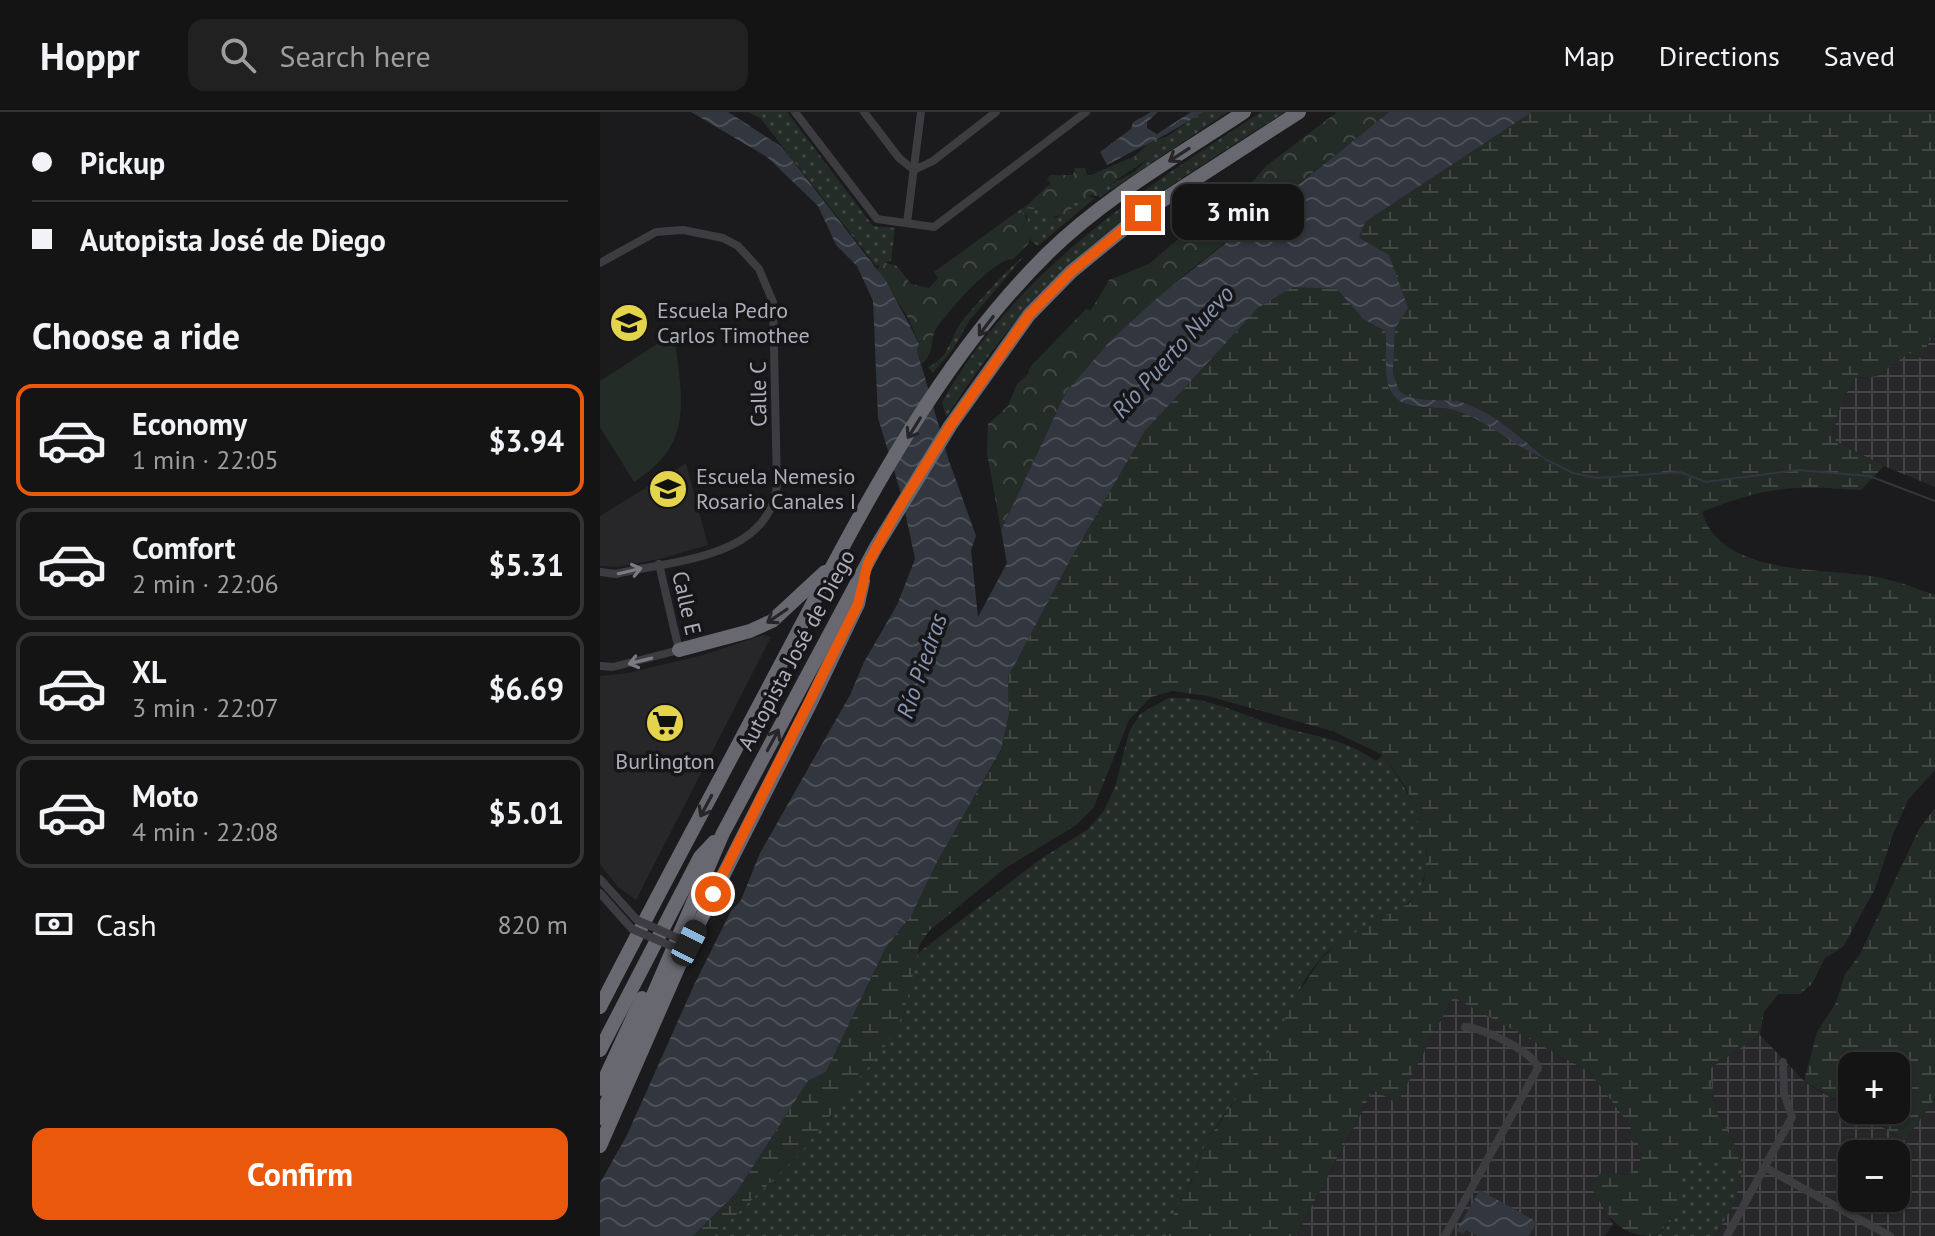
<!DOCTYPE html>
<html lang="en">
<head>
<meta charset="utf-8">
<style>
  :root { --surface:#141415; --page:#212122; --text:#f1f3f6; --muted:#9d9ea0; --line:#333334; --accent:#ea580c }
  body { margin:0; font-family:"PT Sans",sans-serif; background:var(--page); color:var(--text); height:100vh; display:flex; flex-direction:column; font-size:30px; white-space:nowrap }
  * { box-sizing:border-box; margin:0 }
  p { font-size:26px; color:var(--muted) }
  .icon { flex:none; width:44px; height:44px; fill:none; stroke:currentColor; stroke-width:2; stroke-linecap:round; stroke-linejoin:round }
  .map { position:relative; flex:1; overflow:hidden }
  .panel { display:flex; flex-direction:column; background:var(--surface); width:600px }
  .panel>* { flex:none }
  .top-card { display:grid; align-content:center; height:176px; padding:0 32px; background:var(--surface) }
  .controls { position:absolute; left:1238px; top:940px; display:grid; gap:16px }
  .controls a { display:grid; place-items:center; width:72px; height:72px; border-radius:16px; background:var(--surface); box-shadow:0 2px 6px #0004,0 0 0 2px var(--line); font-size:40px }
  .end { position:absolute; width:36px; height:36px; margin:-18px; border:10px solid #ea580c; background:#fff; box-shadow:0 0 0 4px #fff }
  .from { border-radius:50% }
  .bubble { position:absolute; height:56px; border-radius:16px; background:var(--surface); box-shadow:0 2px 6px #0004,0 0 0 2px var(--line); font-size:26px; font-weight:700; line-height:56px; text-align:center }
  .car { position:absolute; width:24px; height:48px; margin:-24px -12px; border-radius:10px; box-shadow:0 0 6px 2px #0007; background:linear-gradient(#222 24%,#8ab4d8 0 40%,#222 0 76%,#8ab4d8 0 86%,#222 0) }
  .top-card b { display:flex; align-items:center; gap:28px; height:76px; font-size:30px }
  .top-card b+b { border-top:2px solid var(--line) }
  .top-card i { width:20px; height:20px; background:var(--text) }
  ul { padding:0; list-style:none }
  li { display:flex; align-items:center; gap:24px; height:112px; margin:0 16px 12px; padding:0 16px; border:4px solid var(--line); border-radius:16px }
  li div { flex:1 }
  li b { display:block; font-size:30px }
  li em { font-style:normal; font-weight:700 }
  li.selected { border-color:var(--accent) }
  li>.icon { width:72px; height:72px; stroke-width:1.5 }
  h2 { padding:0 32px; font-size:36px; line-height:96px }
  .pay { display:flex; align-items:center; gap:20px; height:88px; padding:0 32px; font-size:30px }
  .pay p { margin-inline-start:auto }
  .primary-button { display:flex; gap:16px; margin-top:auto; padding:16px 32px }
  .primary-button a { flex:1; height:92px; border-radius:16px; background:var(--accent); color:#fff; font-size:32px; font-weight:700; line-height:92px; text-align:center }
  header { display:flex; align-items:center; gap:48px; box-sizing:border-box; height:112px; padding:0 40px; background:var(--surface); border-bottom:2px solid var(--line) }
  header strong { font-size:38px }
  nav { display:flex; gap:44px; margin-inline-start:auto; font-size:28px }
  .search { width:560px; height:72px; background:var(--page); display:flex; align-items:center; gap:20px; box-sizing:border-box; padding:0 28px; border-radius:16px; color:var(--muted); font-size:30px }
  main { display:flex; flex:1; min-height:0 }
  .map>svg:first-child { display:block }
  .built { fill:#272629 }
  .industrial { fill:url(#industrial-grid); fill-rule:evenodd }
  .grass { fill:url(#grass-dots) }
  .forest { fill:url(#forest-crowns) }
  .wetland { fill:url(#wetland-marsh) }
  .pitch { fill:#242c27 }
  .water { fill:url(#water-waves) }
  .lines { fill:none; stroke-linecap:round; stroke-linejoin:round }
  .stream { stroke:#31363f; stroke-width:2 }
  .street { stroke:#3c3c41; stroke-width:8 }
  .highway { stroke:#686871; stroke-width:14 }
  .street-bridge { stroke:#3c3c41; stroke-width:8 }
  .oneway { stroke:#262629 }
  .oneway2 { stroke:#7b7b84 }
  .route { stroke:#ea580c; stroke-width:10 }
  .labels { text-anchor:middle; stroke-width:7; stroke-linejoin:round; paint-order:stroke }
  .poi-label { font-size:22px; fill:#aeafbb; stroke:#161517; text-anchor:start }
  .street-label { font-size:22px; fill:#aeafbb; stroke:#161517 }
  .water-label { font-size:24px; font-style:italic; fill:#8895b2; stroke:#161517 }
</style>
</head>
<body>
<header>
<strong>Hoppr</strong>
<div class="search"><svg class="icon" aria-label="search" viewBox="0 0 24 24"><circle cx="10" cy="10" r="6"/><path d="M15 15l6 6"/></svg>Search here</div>
<nav><a>Map</a><a>Directions</a><a>Saved</a></nav>
</header>
<main>
<section class="panel">
<div class="top-card">
<b><i class="from"></i>Pickup</b>
<b><i></i>Autopista José de Diego</b>
</div>
<h2>Choose a ride</h2>
<ul>
<li class="selected"><svg class="icon" aria-label="car" viewBox="0 0 24 24"><path d="M5 17H2v-5l4-1 3-4h7l3 4 3 1v5h-3M9 17h6M6 11h13"/><circle cx="7" cy="17" r="2"/><circle cx="17" cy="17" r="2"/></svg><div><b>Economy</b><p>1 min · 22:05</p></div><em>$3.94</em></li>
<li><svg class="icon" aria-label="car" viewBox="0 0 24 24"><path d="M5 17H2v-5l4-1 3-4h7l3 4 3 1v5h-3M9 17h6M6 11h13"/><circle cx="7" cy="17" r="2"/><circle cx="17" cy="17" r="2"/></svg><div><b>Comfort</b><p>2 min · 22:06</p></div><em>$5.31</em></li>
<li><svg class="icon" aria-label="car" viewBox="0 0 24 24"><path d="M5 17H2v-5l4-1 3-4h7l3 4 3 1v5h-3M9 17h6M6 11h13"/><circle cx="7" cy="17" r="2"/><circle cx="17" cy="17" r="2"/></svg><div><b>XL</b><p>3 min · 22:07</p></div><em>$6.69</em></li>
<li><svg class="icon" aria-label="car" viewBox="0 0 24 24"><path d="M5 17H2v-5l4-1 3-4h7l3 4 3 1v5h-3M9 17h6M6 11h13"/><circle cx="7" cy="17" r="2"/><circle cx="17" cy="17" r="2"/></svg><div><b>Moto</b><p>4 min · 22:08</p></div><em>$5.01</em></li>
</ul>
<div class="pay"><svg class="icon" aria-label="cash" viewBox="0 0 24 24"><path d="M3 7h18v10H3z"/><circle cx="12" cy="12" r="2"/></svg>Cash<p>820 m</p></div>
<div class="primary-button"><a>Confirm</a></div>
</section>
<div class="map">
<svg width="1335" height="1124" viewBox="0 0 1335 1124">
  <defs>
    <pattern id="industrial-grid" width="8" height="8" patternUnits="userSpaceOnUse" patternTransform="scale(2)"><rect width="8" height="8" fill="#272629"/><path d="M0 4h8M4 0v8" fill="none" stroke="#444346"/></pattern>
    <pattern id="grass-dots" width="8" height="8" patternUnits="userSpaceOnUse" patternTransform="scale(2)"><rect width="8" height="8" fill="#242c27"/><path d="M2 2h.1M6 6h.1" fill="none" stroke="#414844" stroke-width="1.8" stroke-linecap="round"/></pattern>
    <pattern id="forest-crowns" width="20" height="18" patternUnits="userSpaceOnUse" patternTransform="scale(2)"><rect width="20" height="18" fill="#242c27"/><path d="M2 6a3 3 0 1 1 6 0M12 15a3 3 0 1 1 6 0" fill="none" stroke="#414844"/></pattern>
    <pattern id="wetland-marsh" width="20" height="14" patternUnits="userSpaceOnUse" patternTransform="scale(2)"><rect width="20" height="14" fill="#242c27"/><path d="M1 5h8M5 5V1M11 12h8M15 12V8" fill="none" stroke="#414844"/></pattern>
    <pattern id="water-waves" width="16" height="10" patternUnits="userSpaceOnUse" patternTransform="scale(2)"><rect width="16" height="10" fill="#31363f"/><path d="M0 5q4-4 8 0t8 0" fill="none" stroke="#4c5159"/></pattern>
  </defs>
  <rect width="100%" height="100%" fill="#1b1a1c"/>
  <g class="built">
    <polygon points="86,351 108,433 60,447 18,455 0,454 0,404"/>
    <polygon points="163,523 171,525 36,788 18,775 0,752 0,564 28,561 103,543"/>
  </g>
  <g class="industrial">
    <polygon points="1335,218 1335,375 1284,354 1237,330 1232,323 1242,289 1255,266 1277,264 1309,241 1321,246"/>
    <polygon points="853,885 990,960 1031,1015 1032,1028 1043,1040 1039,1054 1027,1063 1003,1059 990,1073 1013,1112 1005,1124 696,1124 774,977 797,991"/>
    <path d="M1160 923 1206 971 1305 1028 1335 987V1124H1115L1135 1090 1140 1043 1116 998 1109 957ZM1252 1042H1296V1086H1252Z"/>
  </g>
  <g class="grass">
    <polygon points="148,0 187,0 273,114 295,116 291,149 276,154 160,6"/>
    <polygon points="603,0 628,0 499,86 506,75 534,60 562,33 566,25"/>
    <path d="M661 0H685C604 52 521 101 452 170 411 210 378 257 346 305L342 290C416 159 538 80 661 0Z"/>
    <polygon points="485,83 495,86 438,134 431,129 427,103 414,102 427,93 424,96 444,98 454,106 467,101 472,91"/>
    <path d="M424 144 369 209 354 236 333 261 328 255C351 245 350 223 363 208 382 186 401 163 424 144Z"/>
    <path d="M568 586C604 583 638 601 671 612 709 624 743 625 776 649L783 643C807 677 835 721 824 765 814 808 750 815 722 845 699 870 688 905 672 935 654 969 625 996 607 1030 600 1042 597 1056 591 1069 583 1088 570 1103 566 1124H114L304 901 317 842 439 748 488 717 503 700 515 675 529 620 540 602Z"/>
    <polygon points="1097,1046 1143,1056 1135,1090 1115,1124 1056,1124 1077,1103 1078,1066"/>
  </g>
  <g class="forest">
    <polygon points="737,0 789,0 588,160 510,229 466,280 401,418 387,341 388,312 408,294 417,272 428,262 430,255 486,197 491,198 509,168 549,152 584,122 586,117 581,113 586,102 608,101 647,76 666,54"/>
    <path d="M566 25C555 52 506 67 501 84L485 83 478 91H472L471 101 448 106 443 98 424 96 451 71 447 68 450 63H473L475 56H485L487 63H491L535 44 550 29Z"/>
    <path d="M423 100 432 117 429 131 413 147C393 147 346 201 335 219 329 231 337 236 322 252L317 238 319 231 307 204 277 158 281 150 297 154 311 172 329 176 338 166 334 160 414 102Z"/>
  </g>
  <g class="wetland">
    <path d="M932 0H1335V218L1321 246 1309 241 1277 264 1255 266 1242 289 1232 322 1237 330 1284 354 1261 378C1194 373 1165 374 1102 400 1122 467 1228 454 1282 466 1300 470 1318 477 1335 483V658L1308 688 1293 722 1275 777 1243 835 1225 846 1212 872 1200 882H1178L1164 900 1160 923 1109 957 1116 998 1140 1043 1143 1056 1097 1047 1078 1066 1077 1103 1055 1124C1016 1124 1008 1104 990 1073L1003 1059 1027 1063 1039 1054 1042 1040 1031 1028V1015L990 960 853 885 797 991 773 978 696 1124H566L569 1111 591 1070 606 1030 672 935 693 889 720 848 739 829 810 791 824 768 827 740 807 677 783 643 732 619 608 584 573 579 551 585 529 608 494 695 476 713 404 757 329 819 320 832 304 901 286 933 199 1043 114 1124H93L136 1081 208 969 226 960 285 837 312 802 338 748 401 639 409 602 408 565 468 452 545 319 658 196 693 174 737 177 763 207 785 219C788 237 782 266 791 281 802 300 837 294 856 298 887 307 911 334 944 345 922 325 894 302 866 292 846 285 813 293 799 278L793 261 795 216 758 126 765 110Z"/>
    <polygon points="1335,696 1335,987 1305,1028 1253,998 1296,998 1296,954 1252,954 1252,997 1204,969 1217,920 1236,891 1245,862 1260,842 1319,717"/>
  </g>
  <path class="pitch" d="M74 221C81 283 97 331 34 370L0 315V269Z"/>
  <g class="water">
    <path d="M91 0H128L182 35 286 169C297 191 309 210 319 232L317 238 348 346 376 424 371 438 378 505 407 451 401 418 466 280 510 229 557 186 789 0H932L765 110 759 126 789 143 808 196 795 216 793 261 799 278C813 293 845 285 864 291 894 301 923 327 946 347 913 335 887 307 854 298 835 293 801 300 791 280 782 264 788 238 785 219L763 207 737 177 693 175 658 196 545 319 468 452 408 565 409 602 401 638 338 748 312 802 285 837 226 960 208 969 136 1081 93 1124H0V1071L27 1023 94 873 131 799 141 788 160 741 250 583 264 550 297 493 315 447 302 385 278 306 273 189 257 154 236 133 218 94 167 45Z"/>
    <path d="M551 0H558L547 10V16L557 22 591 0H603C572 21 540 35 507 53L500 40 531 17 533 10Z"/>
    <polygon points="880,1078 937,1110 929,1124 877,1124 866,1118 863,1122 856,1119"/>
  </g>
  <g class="lines">
    <polyline class="stream" points="945,347 973,361 997,366 1080,360 1106,370 1198,358 1269,364 1335,389"/>
    <g class="street">
      <polyline points="195,0 277,107 334,115 486,0"/>
      <polyline points="264,0 299,46 314,58 333,49 396,0"/>
      <polyline points="307,111 321,0"/>
      <path d="M0 151 56 120 83 118 123 126 138 134 159 157 173 190 177 374C168 447 73 448 16 462L0 460"/>
      <polyline points="0,554 13,555 79,538 59,452"/>
      <polyline points="1166,1056 1290,1124"/>
      <path d="M845 1124 938 956C934 940 882 915 865 915"/>
      <polyline points="1127,1124 1192,1005 1184,981 1183,950"/>
    </g>
    <g class="highway">
      <polyline points="79,538 150,519 172,509 225,460"/>
      <path d="M0 895C60 778 123 662 184 546 258 406 333 254 448 141 505 85 578 44 644 0"/>
      <polyline points="0,938 100,745 114,730"/>
      <polyline points="0,977 42,886"/>
      <polyline points="0,1006 123,721 276,435 350,314 429,203 471,160 543,101 699,0"/>
      <polyline points="0,1034 89,831 210,592 258,492 263,469"/>
    </g>
    <g class="street-bridge">
      <polyline points="0,767 37,808 89,831"/>
      <polyline points="0,781 32,817 85,840"/>
    </g>
  </g>
  <defs><path id="oneway-shaft" d="M-6 0H5M1.5-3L5.5 0L1.5 3" fill="none" stroke-width="1.6" stroke-linecap="round" stroke-linejoin="round" transform="scale(2)"/></defs>
  <g class="oneway">
    <use href="#oneway-shaft" transform="translate(579 43) rotate(147)"/>
    <use href="#oneway-shaft" transform="translate(386 214) rotate(127)"/>
    <use href="#oneway-shaft" transform="translate(314 316) rotate(122)"/>
    <use href="#oneway-shaft" transform="translate(177 504) rotate(146)"/>
    <use href="#oneway-shaft" transform="translate(173 628) rotate(-62)"/>
    <use href="#oneway-shaft" transform="translate(106 694) rotate(118)"/>
  </g>
  <g class="oneway2">
    <use href="#oneway-shaft" transform="translate(30 459) rotate(-13)"/>
    <use href="#oneway-shaft" transform="translate(40 549) rotate(166)"/>
  </g>
  <g class="lines">
    <polyline class="route" points="113,782 258,492 268,451 295,402 350,314 429,203 471,160 543,101"/>
  </g>
  <defs>
    <g id="school-disc" transform="scale(2)"><circle r="9.5" fill="#e3d44b" stroke="#161517"/><path d="M0-5L7-2L0 1L-7-2ZM-4 1L0 2.5L4 1V4Q0 6-4 4Z" fill="#111"/></g>
    <g id="supermarket-disc" transform="scale(2)"><circle r="9.5" fill="#e3d44b" stroke="#161517"/><path d="M-6-5.5h2.5l.6 2H6L4.5 2H-2.5L-4.4-4H-6ZM-1.5 3.2a1.3 1.3 0 1 0 .1 0ZM3 3.2a1.3 1.3 0 1 0 .1 0Z" fill="#111"/></g>
  </defs>
  <g fill-rule="evenodd">
    <use href="#school-disc" x="29" y="211"/>
    <use href="#school-disc" x="68" y="377"/>
    <use href="#supermarket-disc" x="65" y="611"/>
  </g>
  <g class="labels">
    <g class="poi-label">
      <text x="57" y="206">Escuela Pedro<tspan x="57" dy="25">Carlos Timothee</tspan></text>
      <text x="96" y="372">Escuela Nemesio<tspan x="96" dy="25">Rosario Canales I</tspan></text>
      <text x="65" y="657" text-anchor="middle">Burlington</text>
    </g>
    <g class="street-label">
      <text transform="translate(158 282) rotate(-91)" y="8">Calle C</text>
      <text transform="translate(87 491) rotate(77)" y="8">Calle E</text>
      <text transform="translate(196 538) rotate(-62)" y="8">Autopista José de Diego</text>
    </g>
    <g class="water-label">
      <text transform="translate(573 240) rotate(-48)" y="8">Río Puerto Nuevo</text>
      <text transform="translate(322 554) rotate(-71)" y="8">Río Piedras</text>
    </g>
  </g>
</svg>
<div class="controls">
<a>+</a>
<a>−</a>
</div>
<i class="end from" style="left:113px;top:782px"></i>
<i class="end" style="left:543px;top:101px"></i>
<div class="bubble" style="left:572px;top:72px;width:132px">3 min</div>
<i class="car" style="left:89px;top:831px;rotate:27deg"></i>
</div>
</main>
</body>
</html>
